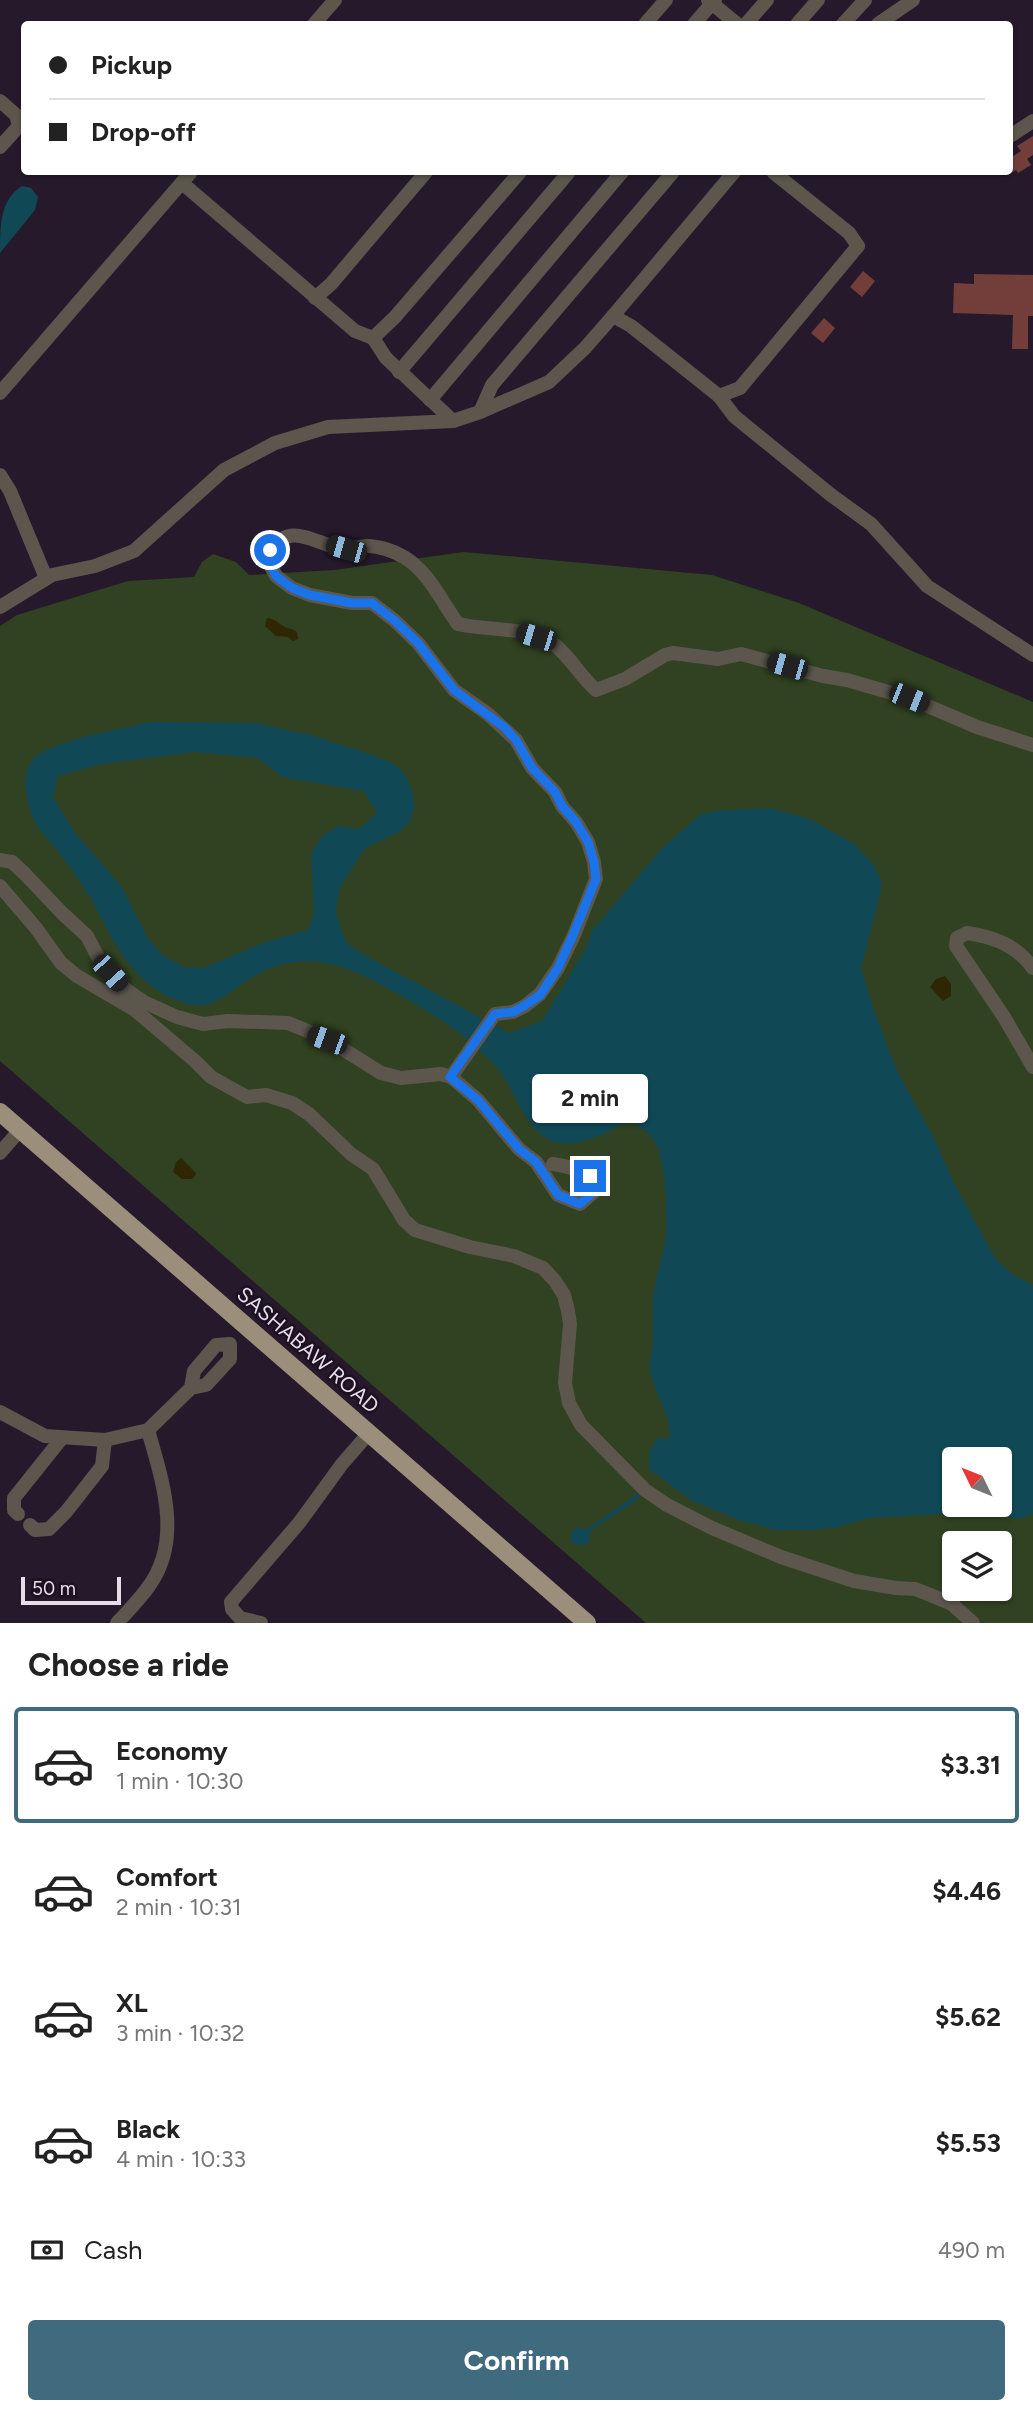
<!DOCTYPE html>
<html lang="en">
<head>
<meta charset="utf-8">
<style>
  :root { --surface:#fff; --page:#f2f2f2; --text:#222; --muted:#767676; --line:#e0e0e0; --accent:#406b7e }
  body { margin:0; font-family:Figtree,sans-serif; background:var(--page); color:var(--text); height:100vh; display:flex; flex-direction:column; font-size:26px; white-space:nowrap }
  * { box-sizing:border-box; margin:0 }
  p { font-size:23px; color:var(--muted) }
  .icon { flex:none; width:38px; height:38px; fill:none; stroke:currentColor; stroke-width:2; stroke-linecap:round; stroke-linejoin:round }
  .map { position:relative; height:1623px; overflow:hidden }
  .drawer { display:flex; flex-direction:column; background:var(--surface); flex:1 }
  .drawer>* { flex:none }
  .top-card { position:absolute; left:21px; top:21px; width:992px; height:154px; border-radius:7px; box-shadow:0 2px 5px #0004; display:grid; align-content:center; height:154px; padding:0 28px; background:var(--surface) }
  .needle { width:46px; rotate:313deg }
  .fabs { position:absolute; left:942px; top:1447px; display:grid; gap:14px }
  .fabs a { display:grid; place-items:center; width:70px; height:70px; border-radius:7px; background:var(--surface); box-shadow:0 2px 5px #0004; font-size:35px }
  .scale { position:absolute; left:21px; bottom:18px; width:100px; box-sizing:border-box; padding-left:7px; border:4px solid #e6dde9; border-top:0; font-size:19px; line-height:24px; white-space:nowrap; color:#e6dde9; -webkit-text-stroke:5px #1d1021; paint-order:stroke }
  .end { position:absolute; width:32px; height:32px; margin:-16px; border:9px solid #1a73e8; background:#fff; box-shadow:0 0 0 4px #fff }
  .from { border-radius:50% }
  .bubble { position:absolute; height:49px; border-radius:7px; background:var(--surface); box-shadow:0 2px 5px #0004; font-size:23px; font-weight:700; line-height:49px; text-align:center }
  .car { position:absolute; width:21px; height:42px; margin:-21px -10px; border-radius:9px; box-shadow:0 0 5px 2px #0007; background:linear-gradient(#222 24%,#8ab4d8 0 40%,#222 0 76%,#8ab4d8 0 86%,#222 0) }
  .top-card b { display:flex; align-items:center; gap:24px; height:66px; font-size:26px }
  .top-card b+b { border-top:2px solid var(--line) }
  .top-card i { width:18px; height:18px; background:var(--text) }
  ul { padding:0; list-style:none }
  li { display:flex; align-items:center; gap:21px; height:116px; margin:0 14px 10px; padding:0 14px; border:4px solid transparent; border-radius:7px }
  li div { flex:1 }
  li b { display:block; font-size:26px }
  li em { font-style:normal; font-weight:700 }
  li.on { border-color:var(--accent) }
  li>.icon { width:63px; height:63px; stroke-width:1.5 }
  h2 { padding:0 28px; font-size:32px; line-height:84px }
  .pay { display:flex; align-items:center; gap:18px; height:77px; padding:0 28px; font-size:26px }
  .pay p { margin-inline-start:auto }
  .primary-button { display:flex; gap:14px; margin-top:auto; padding:14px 28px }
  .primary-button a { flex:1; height:80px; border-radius:7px; background:var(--accent); color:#fff; font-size:28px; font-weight:700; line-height:80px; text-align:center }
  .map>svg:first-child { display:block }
  .green { fill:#304221; fill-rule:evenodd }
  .sand { fill:#2e2605 }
  .water { fill:#104856; fill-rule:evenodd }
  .building { fill:#733e39 }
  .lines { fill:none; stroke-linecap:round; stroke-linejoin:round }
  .minor { stroke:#5d564d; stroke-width:14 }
  .major { stroke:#9b8e7b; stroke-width:18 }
  .route { stroke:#1a73e8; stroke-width:9 }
  .labels { text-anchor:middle; stroke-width:5; stroke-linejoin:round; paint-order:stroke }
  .street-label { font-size:21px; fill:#e6dde9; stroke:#1d1021 }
</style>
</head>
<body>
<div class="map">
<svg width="1033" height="1623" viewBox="0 0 1033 1623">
  <rect width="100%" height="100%" fill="#26192b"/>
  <path class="green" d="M464 552 712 575 799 603 1033 702V1623H646L0 1061V626L17 615 128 581 194 577 202 562 213 554 236 562 249 575 334 570ZM954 1460H999V1505H954ZM954 1544H999V1589H954Z"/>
  <g class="sand">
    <path d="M267 618C277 618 282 629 292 629L297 632 298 639 293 641 288 637 276 636 265 626Z"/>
    <polygon points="945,976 951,984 951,996 943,1001 930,987 936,979"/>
    <polygon points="181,1158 195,1172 196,1174 192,1179 182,1179 173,1172 176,1162"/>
  </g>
  <g class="water">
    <path d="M22 186 31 188 38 197 35 210 0 253C0 224 0 200 22 186Z"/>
    <path d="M150 722 255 723 311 735 366 753 391 762 404 773 413 792 414 808 410 821 399 832 365 848 340 887 336 907 338 921 347 943 359 952 509 1033 542 1021 586 948 592 931 662 848 700 815 713 811 769 808 807 818 855 844 873 865 881 879V890L861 968 874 1011 898 1073 933 1136 954 1183 995 1258 1013 1275 1033 1285V1514L1019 1519 975 1512 868 1518 838 1527 811 1530H776L742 1521 692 1501 649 1469 650 1451 656 1438 662 1439 670 1437C671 1411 651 1390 650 1366 650 1360 652 1355 652 1350 654 1330 651 1309 654 1290 657 1274 662 1259 665 1242 668 1222 666 1165 657 1146 652 1134 641 1127 630 1121 605 1132 583 1148 555 1142 528 1136 514 1088 498 1069 465 1031 417 1004 374 981 331 958 293 952 249 979 230 991 213 1011 188 1004 171 999 152 989 139 975 118 954 105 925 91 899 81 881 67 864 55 848 46 837 35 826 31 813 26 797 22 776 31 762 44 741 124 729 150 722ZM195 752 258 758 282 777 364 791 377 813 359 829 338 826 321 837 311 854 314 912 308 930 268 941 203 968 184 967 162 955 146 935 121 886 76 834 53 797 58 776 101 764ZM954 1460H999V1505H954Z"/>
    <polygon points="641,1491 643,1494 630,1505 594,1528 590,1532 589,1541 585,1545 574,1544 570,1541 572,1531 576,1528 587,1529"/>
  </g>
  <g class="building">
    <polygon points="1033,136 1033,155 1027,159 1031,165 1018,173 1016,170 1010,174 1010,158 1021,151 1017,146"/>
    <polygon points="863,271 875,281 862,297 850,287"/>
    <polygon points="974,274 1033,275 1033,316 1028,316 1028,349 1012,349 1013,315 953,313 954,283 974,284"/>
    <polygon points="824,318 835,328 823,343 811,333"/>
  </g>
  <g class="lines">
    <g class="minor">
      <polyline points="708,0 737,24"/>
      <polyline points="314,24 335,0"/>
      <polyline points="645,24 666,0"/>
      <polyline points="694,24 715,0"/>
      <polyline points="746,24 767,0"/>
      <polyline points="797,24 818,0"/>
      <polyline points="843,24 865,0"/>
      <polyline points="878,24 913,0"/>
      <polyline points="0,101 16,115 19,126 0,147"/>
      <polyline points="1010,136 1033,121"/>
      <polyline points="182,183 355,331 373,338 395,317 520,172"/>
      <polyline points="315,298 331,284 426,172"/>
      <polyline points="613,316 631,326 719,396 740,388 858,246 849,233 773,172"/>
      <polyline points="373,338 386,358 453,421"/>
      <polyline points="399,372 569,172"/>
      <polyline points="0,393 191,172"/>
      <polyline points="719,396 734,416 831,495 871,524 927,586 1033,655"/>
      <polyline points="430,400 622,172"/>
      <polyline points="480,412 492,385 673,172"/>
      <polyline points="0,475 10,491 46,578"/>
      <polyline points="0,607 52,575 95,566 134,551 224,470 275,443 328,427 453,421 480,412 549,382 585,348 613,316 734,172"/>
      <path d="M0 860 12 862 24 873 62 913 87 936 99 959 125 989 144 1002 177 1017 203 1024 228 1021 288 1023 327 1039 381 1073 401 1078 441 1074 451 1077 478 1100 519 1149 536 1162 558 1195 580 1204 597 1189C587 1171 573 1167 553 1164"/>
      <polyline points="0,886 36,928 61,963 77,976 135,1010 195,1061 211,1077 247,1097 266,1095 292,1103 309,1114 351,1154 373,1169 404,1220 415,1230 470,1247 514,1256 543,1268 555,1281 564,1295 568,1311 570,1324 565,1383 569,1403 581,1425 645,1490 667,1505 712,1528 781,1557 854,1581 896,1588 915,1589 928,1594 952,1604 973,1623"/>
      <path d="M1033 968C1016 945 994 937 967 933L957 938 956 946 1004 1017 1033 1067"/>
      <path d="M451 1077 495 1014 513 1012 525 1006 540 994 558 968 574 935 596 879 594 862 588 842 576 822 562 806 555 792 532 768 516 740 488 714 454 690 418 643 394 620 372 603H352L310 595 292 588 276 576 267 559C286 514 316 547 346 549 353 549 360 546 367 546 379 546 394 551 404 557 429 572 441 601 458 624 487 631 530 626 555 645 571 658 580 676 596 690L625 679 665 655 673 653 718 659 741 654 823 676 847 680 909 698 977 727 1033 745"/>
      <polyline points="0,1153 20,1130"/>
      <polyline points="0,1412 45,1436 105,1440 148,1430 191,1388 206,1385 230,1359 230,1344 216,1345 194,1371 191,1388"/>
      <polyline points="18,1514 14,1510 14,1498 62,1438"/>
      <polyline points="30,1525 35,1530 49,1529 66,1512 102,1466 105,1440"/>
      <path d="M117 1623C128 1611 140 1599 149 1586 183 1539 162 1480 148 1430"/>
      <polyline points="261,1623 240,1618 232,1609 231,1602 299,1523 342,1464 369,1433"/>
    </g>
    <polyline class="major" points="0,1112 587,1623"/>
  </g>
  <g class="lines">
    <polyline class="route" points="270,550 267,559 276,576 292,588 310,595 352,603 372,603 394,620 418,643 454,690 504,727 516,740 532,768 555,792 562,806 576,822 588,842 594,862 596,879 573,935 558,968 540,995 524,1006 513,1012 495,1014 450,1077 478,1100 519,1149 536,1162 558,1195 580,1204 597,1189 590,1176"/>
  </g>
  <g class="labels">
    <g class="street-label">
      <text transform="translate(308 1350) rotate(41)" y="7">SASHABAW ROAD</text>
    </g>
  </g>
</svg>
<div class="fabs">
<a><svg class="needle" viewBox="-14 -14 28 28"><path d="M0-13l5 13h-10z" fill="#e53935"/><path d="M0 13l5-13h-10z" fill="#767676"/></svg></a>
<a><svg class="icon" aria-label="layers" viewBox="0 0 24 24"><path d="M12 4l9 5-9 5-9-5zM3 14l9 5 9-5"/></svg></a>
</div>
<div class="scale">50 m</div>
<i class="end from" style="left:270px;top:550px"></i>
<i class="end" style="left:590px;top:1176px"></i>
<div class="bubble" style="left:532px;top:1074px;width:116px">2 min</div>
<i class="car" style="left:346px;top:549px;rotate:286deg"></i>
<i class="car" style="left:536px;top:637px;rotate:287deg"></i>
<i class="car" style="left:787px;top:666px;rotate:286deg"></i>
<i class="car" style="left:909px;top:698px;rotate:112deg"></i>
<i class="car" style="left:110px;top:973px;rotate:138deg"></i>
<i class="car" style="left:327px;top:1040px;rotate:290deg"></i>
<div class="top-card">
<b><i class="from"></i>Pickup</b>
<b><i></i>Drop-off</b>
</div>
</div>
<section class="drawer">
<h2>Choose a ride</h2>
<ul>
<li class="on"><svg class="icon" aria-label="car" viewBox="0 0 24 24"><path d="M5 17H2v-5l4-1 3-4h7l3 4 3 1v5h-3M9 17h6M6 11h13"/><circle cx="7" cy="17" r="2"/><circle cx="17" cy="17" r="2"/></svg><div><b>Economy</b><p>1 min · 10:30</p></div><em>$3.31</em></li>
<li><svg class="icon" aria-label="car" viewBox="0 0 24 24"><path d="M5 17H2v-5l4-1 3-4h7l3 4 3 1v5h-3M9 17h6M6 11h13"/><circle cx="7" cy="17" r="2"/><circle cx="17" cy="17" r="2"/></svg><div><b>Comfort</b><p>2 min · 10:31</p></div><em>$4.46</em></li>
<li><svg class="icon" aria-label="car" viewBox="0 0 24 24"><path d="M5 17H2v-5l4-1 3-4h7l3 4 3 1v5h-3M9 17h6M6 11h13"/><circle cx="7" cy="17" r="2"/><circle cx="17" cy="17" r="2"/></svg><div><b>XL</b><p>3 min · 10:32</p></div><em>$5.62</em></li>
<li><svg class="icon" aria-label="car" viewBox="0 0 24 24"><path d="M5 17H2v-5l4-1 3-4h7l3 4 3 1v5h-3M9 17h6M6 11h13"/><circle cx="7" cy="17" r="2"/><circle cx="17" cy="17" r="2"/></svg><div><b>Black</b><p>4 min · 10:33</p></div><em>$5.53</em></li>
</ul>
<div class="pay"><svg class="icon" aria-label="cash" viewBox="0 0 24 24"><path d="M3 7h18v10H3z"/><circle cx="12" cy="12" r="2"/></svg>Cash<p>490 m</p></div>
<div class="primary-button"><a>Confirm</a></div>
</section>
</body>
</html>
